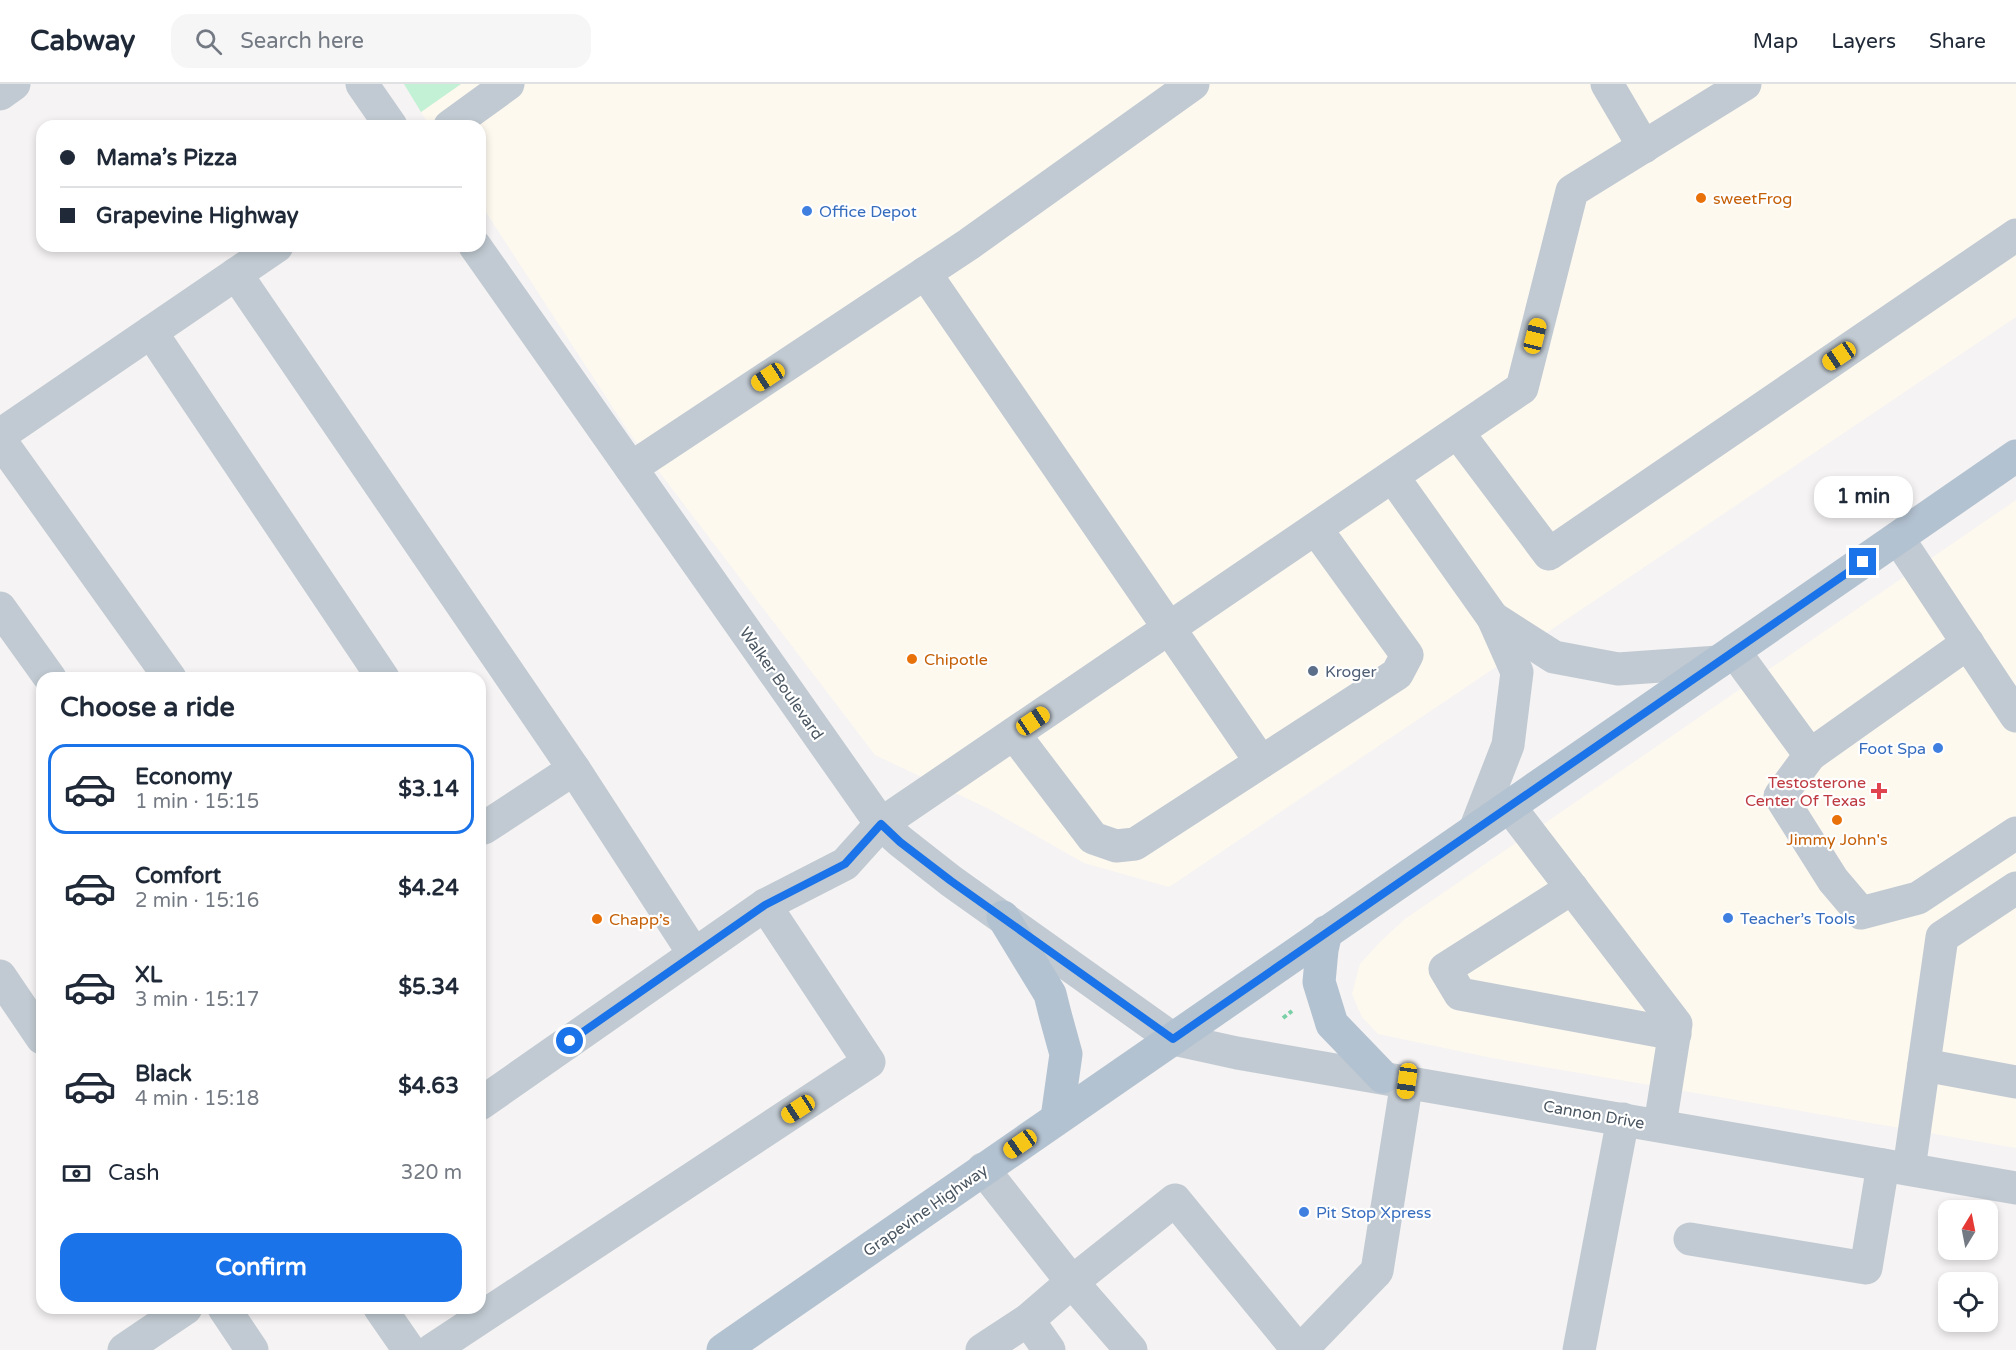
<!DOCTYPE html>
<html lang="en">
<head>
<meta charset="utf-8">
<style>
  :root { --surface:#fff; --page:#f6f6f7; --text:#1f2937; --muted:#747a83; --line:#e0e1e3; --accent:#1a73e8 }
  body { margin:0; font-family:"Varela Round",sans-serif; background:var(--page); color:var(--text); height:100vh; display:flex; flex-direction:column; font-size:22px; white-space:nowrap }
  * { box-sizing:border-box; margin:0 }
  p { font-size:20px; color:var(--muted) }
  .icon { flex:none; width:33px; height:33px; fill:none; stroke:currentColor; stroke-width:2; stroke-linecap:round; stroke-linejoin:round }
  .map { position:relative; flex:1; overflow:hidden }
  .details { position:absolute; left:36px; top:588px; width:450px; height:642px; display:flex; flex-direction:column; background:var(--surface); border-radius:18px; box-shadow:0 3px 9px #0003 }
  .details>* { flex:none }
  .hud { position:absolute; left:36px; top:36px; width:450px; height:132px; border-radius:18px; box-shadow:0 3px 9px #0003; display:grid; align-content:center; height:132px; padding:0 24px; background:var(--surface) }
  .needle { width:39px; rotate:10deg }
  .tools { position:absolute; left:1938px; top:1116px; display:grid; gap:12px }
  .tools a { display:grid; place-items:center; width:60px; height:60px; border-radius:12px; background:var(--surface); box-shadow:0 3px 9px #0003; font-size:30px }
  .end { position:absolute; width:27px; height:27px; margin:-14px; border:8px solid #1a73e8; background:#fff; box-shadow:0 0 0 3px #fff }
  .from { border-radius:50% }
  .bubble { position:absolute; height:42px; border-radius:18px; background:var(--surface); box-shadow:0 3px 9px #0003; font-size:20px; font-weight:700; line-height:42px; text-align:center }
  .car { position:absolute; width:18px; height:36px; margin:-18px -9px; border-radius:8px; box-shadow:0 0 4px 2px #0007; background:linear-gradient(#f5c518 24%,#345 0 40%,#f5c518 0 76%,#345 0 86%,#f5c518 0) }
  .hud b { display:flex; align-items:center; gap:21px; height:57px; font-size:22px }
  .hud b+b { border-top:2px solid var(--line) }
  .hud i { width:15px; height:15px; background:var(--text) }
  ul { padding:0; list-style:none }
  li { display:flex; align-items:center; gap:18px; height:90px; margin:0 12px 9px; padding:0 12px; border:3px solid transparent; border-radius:18px }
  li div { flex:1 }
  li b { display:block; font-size:22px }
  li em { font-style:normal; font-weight:700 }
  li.on { border-color:var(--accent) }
  li>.icon { width:54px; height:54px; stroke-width:1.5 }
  h2 { padding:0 24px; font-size:27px; line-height:72px }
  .pay { display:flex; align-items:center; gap:15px; height:66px; padding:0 24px; font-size:22px }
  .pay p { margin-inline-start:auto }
  .primary-button { display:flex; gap:12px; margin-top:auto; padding:12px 24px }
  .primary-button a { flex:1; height:69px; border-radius:18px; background:var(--accent); color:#fff; font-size:24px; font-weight:700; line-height:69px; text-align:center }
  header { display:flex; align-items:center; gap:36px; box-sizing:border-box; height:84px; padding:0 30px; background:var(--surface); border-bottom:2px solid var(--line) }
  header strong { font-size:28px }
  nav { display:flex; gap:33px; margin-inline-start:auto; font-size:21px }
  .search { width:420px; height:54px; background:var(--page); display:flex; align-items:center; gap:15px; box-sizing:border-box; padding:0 21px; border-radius:18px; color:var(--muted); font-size:22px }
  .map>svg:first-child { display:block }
  .commercial { fill:#fdf9ef }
  .green { fill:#c3f1d5 }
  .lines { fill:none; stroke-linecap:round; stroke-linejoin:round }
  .path { stroke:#7ad0a6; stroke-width:4; stroke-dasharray:4.5 3; stroke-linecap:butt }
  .minor { stroke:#c1cad2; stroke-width:33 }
  .major { stroke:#b3c2d1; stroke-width:33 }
  .route { stroke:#1a73e8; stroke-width:8 }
  .food-dot { fill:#e8710a; stroke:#fff; stroke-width:2 }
  .shop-dot { fill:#3f7fe0; stroke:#fff; stroke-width:2 }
  .service-dot { fill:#5c6f8a; stroke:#fff; stroke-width:2 }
  .health-dot { fill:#e0444e; stroke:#fff; stroke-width:2 }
  .labels { text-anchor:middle; stroke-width:4.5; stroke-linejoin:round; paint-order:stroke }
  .food-label { font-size:16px; fill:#c56008; stroke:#fff; text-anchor:start }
  .shop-label { font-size:16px; fill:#366cbe; stroke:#fff; text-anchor:start }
  .service-label { font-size:16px; fill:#4e5e75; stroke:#fff; text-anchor:start }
  .street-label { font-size:16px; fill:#4a5661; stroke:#fff }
  .health-label { font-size:16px; fill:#be3a42; stroke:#fff; text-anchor:end }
</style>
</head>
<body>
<header>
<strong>Cabway</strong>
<div class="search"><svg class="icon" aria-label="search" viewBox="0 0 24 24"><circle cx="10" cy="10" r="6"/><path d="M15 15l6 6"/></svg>Search here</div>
<nav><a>Map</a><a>Layers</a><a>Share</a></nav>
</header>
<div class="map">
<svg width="2016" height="1266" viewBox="0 0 2016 1266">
  <rect width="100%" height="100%" fill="#f5f3f3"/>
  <g class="commercial">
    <polygon points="461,0 2016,0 2016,233 1169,803 1084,779 989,725 875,671 628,347 480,119 480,42 430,42 421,28"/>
    <polygon points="2016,416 2016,1064 1492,974 1378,950 1362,933 1352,910 1360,880 1379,859 1405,835"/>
  </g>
  <polygon class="green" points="404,0 461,0 421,28"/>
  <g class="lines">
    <polyline class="path" points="1283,934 1292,927"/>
    <g class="minor">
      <polyline points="362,0 391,42"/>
      <polyline points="1607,0 1644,63"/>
      <polyline points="0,10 14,0"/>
      <polyline points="450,42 508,0"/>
      <polyline points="475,162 881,740 900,757 951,797 1173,955 1237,969 2016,1104"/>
      <polyline points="925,189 1261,678"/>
      <polyline points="236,190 574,685 694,870"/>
      <polyline points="151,248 383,594"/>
      <polyline points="1458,349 1549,470 2016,151"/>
      <polyline points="0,351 277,162"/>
      <polyline points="0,356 170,594"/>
      <polyline points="631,384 969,160 1193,0"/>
      <polyline points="1393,393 1493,534 1517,588 1508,661 1475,746"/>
      <polyline points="1898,454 2016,632"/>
      <polyline points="0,524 50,594"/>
      <polyline points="1493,534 1554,573 1618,585 1718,578"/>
      <polyline points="1734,567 1810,671 1968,559"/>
      <polyline points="1014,650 1093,754 1116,762 1135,760 1397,590 1407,571 1316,445"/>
      <polyline points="1810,671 1780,712 1833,796 1861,829 1918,814 2016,749"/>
      <polyline points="1509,722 1676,940 1660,1041"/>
      <polyline points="484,744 574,685"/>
      <polyline points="1572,804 1445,885 1460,910 1675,950"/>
      <polyline points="0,892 42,954"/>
      <polyline points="1924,981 2016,998"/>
      <polyline points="480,1020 765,821 845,780 881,740 1522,304 1572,107 1745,0"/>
      <polyline points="983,1085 1072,1198 1028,1236 1049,1266"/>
      <polyline points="1909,1085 1942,853 2016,804"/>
      <polyline points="1690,1155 1866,1184 1883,1081"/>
      <polyline points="224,1224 252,1266"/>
      <polyline points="380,1224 409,1266"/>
      <polyline points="124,1266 186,1224"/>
      <polyline points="432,1266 869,978 765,821"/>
      <polyline points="982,1266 1028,1236"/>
      <polyline points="1131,1266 1072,1198 1175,1116 1298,1266"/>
      <polyline points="1301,1266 1377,1187 1407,997"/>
      <polyline points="1579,1266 1623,1035"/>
    </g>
    <g class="major">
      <polyline points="1003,833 1050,910 1055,930 1066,970 1057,1034"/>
      <polyline points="1326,848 1322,866 1319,898 1332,940 1383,993"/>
      <polyline points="723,1266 2016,372"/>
    </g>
  </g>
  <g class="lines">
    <polyline class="route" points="570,957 765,821 845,780 881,740 900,758 951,797 1173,955 1863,478"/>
  </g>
  <g class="food-dot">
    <circle cx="1701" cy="114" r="6"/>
    <circle cx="912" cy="575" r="6"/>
    <circle cx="1837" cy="736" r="6"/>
    <circle cx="597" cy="835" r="6"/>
  </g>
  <g class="shop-dot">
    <circle cx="807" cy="127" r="6"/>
    <circle cx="1938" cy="664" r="6"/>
    <circle cx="1728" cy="834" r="6"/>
    <circle cx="1304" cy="1128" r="6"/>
  </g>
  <circle class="service-dot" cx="1313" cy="587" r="6"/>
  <path class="health-dot" d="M1876 698h6v6h6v6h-6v6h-6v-6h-6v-6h6z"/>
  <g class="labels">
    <g class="food-label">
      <text x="1713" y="120">sweetFrog</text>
      <text x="924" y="581">Chipotle</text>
      <text x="1837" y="761" text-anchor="middle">Jimmy John's</text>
      <text x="609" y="841">Chapp’s</text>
    </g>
    <g class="shop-label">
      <text x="819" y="133">Office Depot</text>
      <text x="1926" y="670" text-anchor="end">Foot Spa</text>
      <text x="1740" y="840">Teacher’s Tools</text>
      <text x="1316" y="1134">Pit Stop Xpress</text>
    </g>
    <g class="service-label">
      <text x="1325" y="593">Kroger</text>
    </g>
    <g class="street-label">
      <text transform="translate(782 599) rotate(55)" y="6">Walker Boulevard</text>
      <text transform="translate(1594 1030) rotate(10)" y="6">Cannon Drive</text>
      <text transform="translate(925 1126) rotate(-35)" y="6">Grapevine Highway</text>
    </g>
    <g class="health-label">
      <text x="1866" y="704">Testosterone<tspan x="1866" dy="18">Center Of Texas</tspan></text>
    </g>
  </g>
</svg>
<div class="tools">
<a><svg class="needle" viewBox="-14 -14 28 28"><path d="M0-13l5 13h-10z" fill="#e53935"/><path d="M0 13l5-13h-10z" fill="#747a83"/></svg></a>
<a><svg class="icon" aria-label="locate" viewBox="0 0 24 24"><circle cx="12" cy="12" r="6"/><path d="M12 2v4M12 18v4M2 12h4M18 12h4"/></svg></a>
</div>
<i class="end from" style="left:570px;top:957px"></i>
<i class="end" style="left:1863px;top:478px"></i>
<div class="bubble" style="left:1814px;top:392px;width:99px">1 min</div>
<i class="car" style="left:1535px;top:252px;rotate:14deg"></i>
<i class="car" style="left:1839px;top:272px;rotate:236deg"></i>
<i class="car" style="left:768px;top:293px;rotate:237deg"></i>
<i class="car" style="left:1033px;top:637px;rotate:56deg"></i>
<i class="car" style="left:1407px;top:997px;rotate:188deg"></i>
<i class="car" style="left:798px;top:1025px;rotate:237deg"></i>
<i class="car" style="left:1020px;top:1060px;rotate:235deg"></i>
<div class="hud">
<b><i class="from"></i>Mama’s Pizza</b>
<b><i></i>Grapevine Highway</b>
</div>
<section class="details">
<h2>Choose a ride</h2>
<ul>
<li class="on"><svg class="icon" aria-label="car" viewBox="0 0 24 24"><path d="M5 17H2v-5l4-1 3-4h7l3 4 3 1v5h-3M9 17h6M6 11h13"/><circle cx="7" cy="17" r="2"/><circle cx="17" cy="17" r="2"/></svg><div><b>Economy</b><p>1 min · 15:15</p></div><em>$3.14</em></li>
<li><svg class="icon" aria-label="car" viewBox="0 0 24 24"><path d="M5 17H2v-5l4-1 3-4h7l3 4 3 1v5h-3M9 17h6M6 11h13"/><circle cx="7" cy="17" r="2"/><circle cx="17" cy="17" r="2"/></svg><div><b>Comfort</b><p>2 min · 15:16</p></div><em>$4.24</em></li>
<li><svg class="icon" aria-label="car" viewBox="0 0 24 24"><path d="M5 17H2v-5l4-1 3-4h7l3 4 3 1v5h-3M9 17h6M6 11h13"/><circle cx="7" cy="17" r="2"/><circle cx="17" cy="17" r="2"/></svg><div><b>XL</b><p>3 min · 15:17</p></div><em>$5.34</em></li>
<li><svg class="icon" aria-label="car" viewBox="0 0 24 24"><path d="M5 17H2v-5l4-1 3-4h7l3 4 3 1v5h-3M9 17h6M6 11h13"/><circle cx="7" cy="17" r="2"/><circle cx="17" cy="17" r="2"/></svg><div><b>Black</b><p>4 min · 15:18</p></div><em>$4.63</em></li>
</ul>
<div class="pay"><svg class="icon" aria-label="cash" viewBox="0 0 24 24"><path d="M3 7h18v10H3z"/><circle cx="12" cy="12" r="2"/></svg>Cash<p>320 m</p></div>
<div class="primary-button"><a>Confirm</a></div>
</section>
</div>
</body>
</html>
